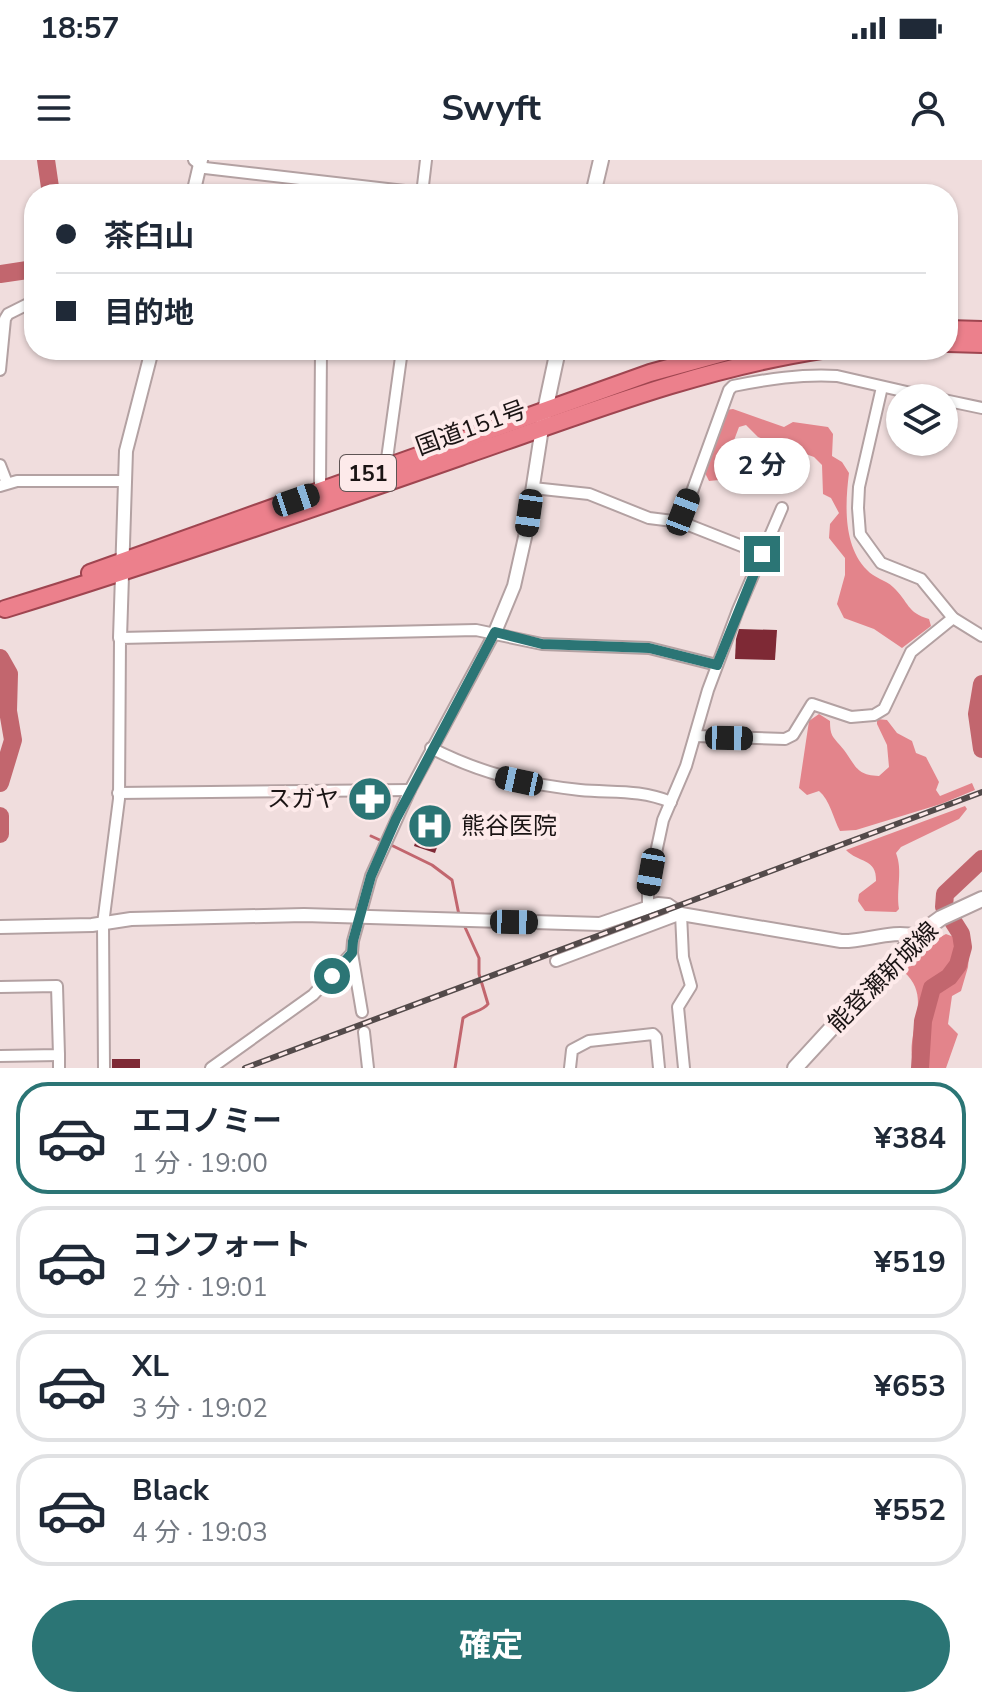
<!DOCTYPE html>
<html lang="ja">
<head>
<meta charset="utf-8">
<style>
  :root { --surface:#fff; --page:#f6f6f7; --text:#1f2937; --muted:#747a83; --line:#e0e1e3; --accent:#2b7575 }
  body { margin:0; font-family:"Nunito Sans","Noto Sans JP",sans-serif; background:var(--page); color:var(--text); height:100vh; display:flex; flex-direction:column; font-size:30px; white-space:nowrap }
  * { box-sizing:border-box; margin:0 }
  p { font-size:26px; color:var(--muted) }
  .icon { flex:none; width:44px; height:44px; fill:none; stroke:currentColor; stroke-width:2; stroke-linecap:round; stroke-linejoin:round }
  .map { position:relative; height:908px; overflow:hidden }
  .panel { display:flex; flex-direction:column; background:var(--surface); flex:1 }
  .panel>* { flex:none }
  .guide { position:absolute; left:24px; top:24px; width:934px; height:176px; border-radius:32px; box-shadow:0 2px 6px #0004; display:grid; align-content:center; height:176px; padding:0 32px; background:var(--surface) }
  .buttons { position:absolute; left:886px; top:224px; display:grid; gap:16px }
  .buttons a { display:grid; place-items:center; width:72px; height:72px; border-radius:50%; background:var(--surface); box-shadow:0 2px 6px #0004; font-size:40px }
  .end { position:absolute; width:36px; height:36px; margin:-18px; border:10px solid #2b7575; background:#fff; box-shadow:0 0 0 4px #fff }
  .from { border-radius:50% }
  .bubble { position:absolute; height:56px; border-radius:28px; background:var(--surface); box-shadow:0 2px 6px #0004; font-size:26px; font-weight:700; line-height:56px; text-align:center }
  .car { position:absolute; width:24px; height:48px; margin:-24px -12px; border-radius:10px; box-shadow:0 0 6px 2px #0007; background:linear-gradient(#222 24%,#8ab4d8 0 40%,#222 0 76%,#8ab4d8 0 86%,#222 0) }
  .guide b { display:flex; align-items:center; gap:28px; height:76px; font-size:30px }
  .guide b+b { border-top:2px solid var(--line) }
  .guide i { width:20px; height:20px; background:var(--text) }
  ul { padding:14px 0 0; list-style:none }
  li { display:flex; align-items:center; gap:24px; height:112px; margin:0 16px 12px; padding:0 16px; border:4px solid var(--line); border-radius:32px }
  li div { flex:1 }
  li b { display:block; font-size:30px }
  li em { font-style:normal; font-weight:700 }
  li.on { border-color:var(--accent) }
  li>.icon { width:72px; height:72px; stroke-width:1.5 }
  .action { display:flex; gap:16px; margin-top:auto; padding:16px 32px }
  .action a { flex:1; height:92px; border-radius:48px; background:var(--accent); color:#fff; font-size:32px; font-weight:700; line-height:92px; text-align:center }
  .status { display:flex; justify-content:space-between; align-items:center; height:56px; padding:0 40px; background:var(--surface); direction:ltr }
  .status svg { height:22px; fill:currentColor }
  header { display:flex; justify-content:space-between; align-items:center; height:104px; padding:0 32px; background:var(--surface); font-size:36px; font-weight:700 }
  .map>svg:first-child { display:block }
  .forest { fill:#e3848b }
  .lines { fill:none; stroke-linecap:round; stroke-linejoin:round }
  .stream { stroke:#c2666e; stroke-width:3 }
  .river { stroke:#c2666e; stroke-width:18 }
  .building { fill:#7e2935 }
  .minor-casing { stroke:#b3a1a2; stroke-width:14 }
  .tertiary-casing { stroke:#b3a1a2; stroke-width:16 }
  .secondary-casing { stroke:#b3a1a2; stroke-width:18 }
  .trunk-casing { stroke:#9f4550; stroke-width:20 }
  .minor { stroke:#fff; stroke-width:10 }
  .tertiary { stroke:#fff; stroke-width:12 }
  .secondary { stroke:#fff; stroke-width:14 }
  .trunk { stroke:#ec808c; stroke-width:16 }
  .rail-casing { stroke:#534a4a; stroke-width:6 }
  .rail { stroke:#fdeaea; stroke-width:3; stroke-dasharray:9; stroke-linecap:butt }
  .route { stroke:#2b7575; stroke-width:10 }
  .labels { text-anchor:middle; stroke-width:8; stroke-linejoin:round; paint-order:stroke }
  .shield { fill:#fdeaea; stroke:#5e5454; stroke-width:2 }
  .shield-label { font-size:22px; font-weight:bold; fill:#1a1414 }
  .street-label { font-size:24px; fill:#1a1414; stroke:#fdeaea }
  .poi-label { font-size:24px; fill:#1a1414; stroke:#fdeaea; text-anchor:end }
</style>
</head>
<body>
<div class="status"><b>18:57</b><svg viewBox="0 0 49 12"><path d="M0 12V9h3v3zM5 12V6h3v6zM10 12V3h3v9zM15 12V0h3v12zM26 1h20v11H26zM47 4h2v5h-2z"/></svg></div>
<header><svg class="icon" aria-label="menu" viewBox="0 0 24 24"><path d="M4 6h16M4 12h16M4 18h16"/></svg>Swyft<svg class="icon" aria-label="person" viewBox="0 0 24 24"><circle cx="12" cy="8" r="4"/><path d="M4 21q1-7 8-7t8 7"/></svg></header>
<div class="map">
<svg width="982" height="908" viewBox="0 0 982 908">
  <rect width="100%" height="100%" fill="#f0dddd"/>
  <g class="forest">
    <path d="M733 249 784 267 793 262 828 267 833 274 832 296 842 302 849 313C845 344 843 386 867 410 874 418 886 420 893 427 909 442 907 453 929 459L931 466 902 488 874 469 844 458 837 444 845 415V398L829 378 830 364 839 353 831 338 823 334 822 305 814 297 758 277 746 265 739 267 719 320 709 321 705 313 726 250Z"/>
    <path d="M819 554 830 561C830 578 834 577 844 590 856 606 856 615 879 616L889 607 887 585 877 564V559L887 560 897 573 912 581 916 593 926 597 939 622 936 630 940 636 972 623 975 630 941 644 856 670 840 671C833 658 830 640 819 631L807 635 799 628 809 561Z"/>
    <path d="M965 646 967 649 959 659 901 687 896 693C903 711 896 729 899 749L896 752 865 751 858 741 859 734 876 721C877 698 858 703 846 690Z"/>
    <path d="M946 774 970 783 968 807 961 831 952 836 948 864 958 874 946 908H915C901 876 936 840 904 812 914 794 928 783 946 774Z"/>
  </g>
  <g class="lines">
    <g class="stream">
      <polyline points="371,676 382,681"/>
      <polyline points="389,684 432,705 452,720 459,755"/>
      <path d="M455 908 463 858C471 852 483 851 488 844L479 814V798L464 765"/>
    </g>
    <g class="river">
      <polyline points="46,0 51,34"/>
      <polyline points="0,114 34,109"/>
      <polyline points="0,498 9,514 8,551 13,580 0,623"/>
      <polyline points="982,524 977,554 982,589"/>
      <polyline points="0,656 0,674"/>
      <polyline points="920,908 923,861 932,828 949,817 958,805 963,787 961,774 944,747 945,734 982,699"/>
    </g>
  </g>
  <g class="building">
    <polygon points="739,469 777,470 775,500 735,499 736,479"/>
    <polygon points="383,638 383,645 359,645 359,639"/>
    <polygon points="425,653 447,659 435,693 414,686"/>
    <rect x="112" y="899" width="28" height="9"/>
  </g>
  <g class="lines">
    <g class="minor-casing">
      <g id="minor">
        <polyline points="194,0 205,8 422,33"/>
        <polyline points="422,34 426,0"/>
        <polyline points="321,190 320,324 325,330"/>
        <polyline points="0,210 5,159 8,154 34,141"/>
        <polyline points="882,227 859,327 858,348 860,374 881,403 921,419 953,458 982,476"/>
        <polyline points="944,240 982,248"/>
        <polyline points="0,305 7,323"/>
        <polyline points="386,306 402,190"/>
        <polyline points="0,326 17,321 124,321"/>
        <polyline points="533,328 589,334 649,358 681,362 762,394"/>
        <path d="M681 362 729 230 733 226C768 219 801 214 837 216L933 238"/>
        <polyline points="695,576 785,579 793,575 812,544 851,557 874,555 884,549 911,492 953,458"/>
        <path d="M431 588C480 613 525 624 580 630 613 633 639 629 671 642"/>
        <polyline points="118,633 410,630"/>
        <polyline points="648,745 648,730 663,660 686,606 708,530 738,450 782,348"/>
        <polyline points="556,801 681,754 683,797 691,826 678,847 684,908"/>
        <polyline points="0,827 57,826 59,895 0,896"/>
        <polyline points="362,852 352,793 353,781 371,716 410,630 495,472"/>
        <polyline points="364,872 368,908"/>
        <polyline points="59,895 59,908"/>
        <polyline points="104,908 103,764 119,639 120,478 476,470 542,484 649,488 717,505"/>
        <polyline points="211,908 313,835 352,793"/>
        <polyline points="570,908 572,890 589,881 653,874 656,877 659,908"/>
      </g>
    </g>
    <g class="tertiary-casing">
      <g id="tertiary">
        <polyline points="193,34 201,0"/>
        <polyline points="495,472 514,426 525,377 542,268"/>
        <polyline points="120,478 126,291 152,190"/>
        <path d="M0 767 92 765 131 759 304 755 600 764 658 744 668 745 681 754 841 781C865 782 892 769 916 776"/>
      </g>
    </g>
    <g class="secondary-casing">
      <g id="secondary">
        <polyline points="593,34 601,0"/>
        <polyline points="543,260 558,190"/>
        <polyline points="795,908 916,776 941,758 982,739"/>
      </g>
    </g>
    <g class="trunk-casing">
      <g id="trunk">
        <polyline points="948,169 982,170"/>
        <polyline points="948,183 982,184"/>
        <polyline points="90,413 650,213 734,190"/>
        <path d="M5 449C158 402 309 350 460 297 579 256 697 209 821 190"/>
      </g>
    </g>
    <use href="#minor" class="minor"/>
    <use href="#tertiary" class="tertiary"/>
    <use href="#secondary" class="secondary"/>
    <use href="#trunk" class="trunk"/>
    <g class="rail-casing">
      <polyline id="rail" points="245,908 982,632"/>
    </g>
    <use href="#rail" class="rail"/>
  </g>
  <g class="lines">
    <polyline class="route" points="332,816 352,793 353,781 371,716 396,659 495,472 542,484 649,488 717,505 762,394"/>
  </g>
  <defs>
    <g id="pharmacy-disc" transform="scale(2.3)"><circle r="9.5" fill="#2b7575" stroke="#fdeaea"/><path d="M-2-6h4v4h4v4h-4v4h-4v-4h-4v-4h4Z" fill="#fff"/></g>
    <g id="hospital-disc" transform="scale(2.3)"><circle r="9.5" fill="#2b7575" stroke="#fdeaea"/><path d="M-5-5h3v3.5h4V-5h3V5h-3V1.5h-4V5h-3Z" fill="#fff"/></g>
  </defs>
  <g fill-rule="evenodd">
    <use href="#pharmacy-disc" x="370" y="639"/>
    <use href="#hospital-disc" x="430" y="666"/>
  </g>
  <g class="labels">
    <rect class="shield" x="340" y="295" width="56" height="36" rx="6"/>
    <g class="shield-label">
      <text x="368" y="321">151</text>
    </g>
    <g class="street-label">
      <text transform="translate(471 268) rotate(-20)" y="8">国道151号</text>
      <text transform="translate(883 817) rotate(-45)" y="8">能登瀬新城線</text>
    </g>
    <g class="poi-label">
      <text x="339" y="647">スガヤ</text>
      <text x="461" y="674" text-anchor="start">熊谷医院</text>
    </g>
  </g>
</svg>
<div class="buttons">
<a><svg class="icon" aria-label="layers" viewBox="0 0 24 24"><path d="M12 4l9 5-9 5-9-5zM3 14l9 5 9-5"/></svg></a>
</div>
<i class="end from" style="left:332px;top:816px"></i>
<i class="end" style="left:762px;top:394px"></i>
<div class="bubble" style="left:714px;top:278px;width:96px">2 分</div>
<i class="car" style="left:296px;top:340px;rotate:71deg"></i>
<i class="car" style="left:683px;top:352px;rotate:21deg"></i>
<i class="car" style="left:529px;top:353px;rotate:188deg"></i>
<i class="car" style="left:729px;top:578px;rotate:91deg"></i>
<i class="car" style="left:519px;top:621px;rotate:282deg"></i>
<i class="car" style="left:651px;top:712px;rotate:190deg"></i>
<i class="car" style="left:514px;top:762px;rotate:91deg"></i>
<div class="guide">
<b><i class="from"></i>茶臼山</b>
<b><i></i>目的地</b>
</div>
</div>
<section class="panel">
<ul>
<li class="on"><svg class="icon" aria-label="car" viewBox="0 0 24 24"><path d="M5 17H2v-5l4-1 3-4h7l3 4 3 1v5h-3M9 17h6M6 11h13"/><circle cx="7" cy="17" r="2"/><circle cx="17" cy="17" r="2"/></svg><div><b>エコノミー</b><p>1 分 · 19:00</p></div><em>¥384</em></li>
<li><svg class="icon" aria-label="car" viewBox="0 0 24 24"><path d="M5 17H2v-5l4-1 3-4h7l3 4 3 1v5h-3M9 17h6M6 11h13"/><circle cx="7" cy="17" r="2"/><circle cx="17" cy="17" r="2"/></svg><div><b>コンフォート</b><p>2 分 · 19:01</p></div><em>¥519</em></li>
<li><svg class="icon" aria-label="car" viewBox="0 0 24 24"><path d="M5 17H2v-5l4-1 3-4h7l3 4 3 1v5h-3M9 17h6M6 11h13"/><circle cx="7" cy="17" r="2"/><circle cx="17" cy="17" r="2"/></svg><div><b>XL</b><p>3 分 · 19:02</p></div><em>¥653</em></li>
<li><svg class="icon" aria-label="car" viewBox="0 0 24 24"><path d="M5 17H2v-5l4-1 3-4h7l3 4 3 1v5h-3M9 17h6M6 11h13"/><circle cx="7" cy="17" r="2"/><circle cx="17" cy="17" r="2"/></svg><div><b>Black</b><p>4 分 · 19:03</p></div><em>¥552</em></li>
</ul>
<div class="action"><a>確定</a></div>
</section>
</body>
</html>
